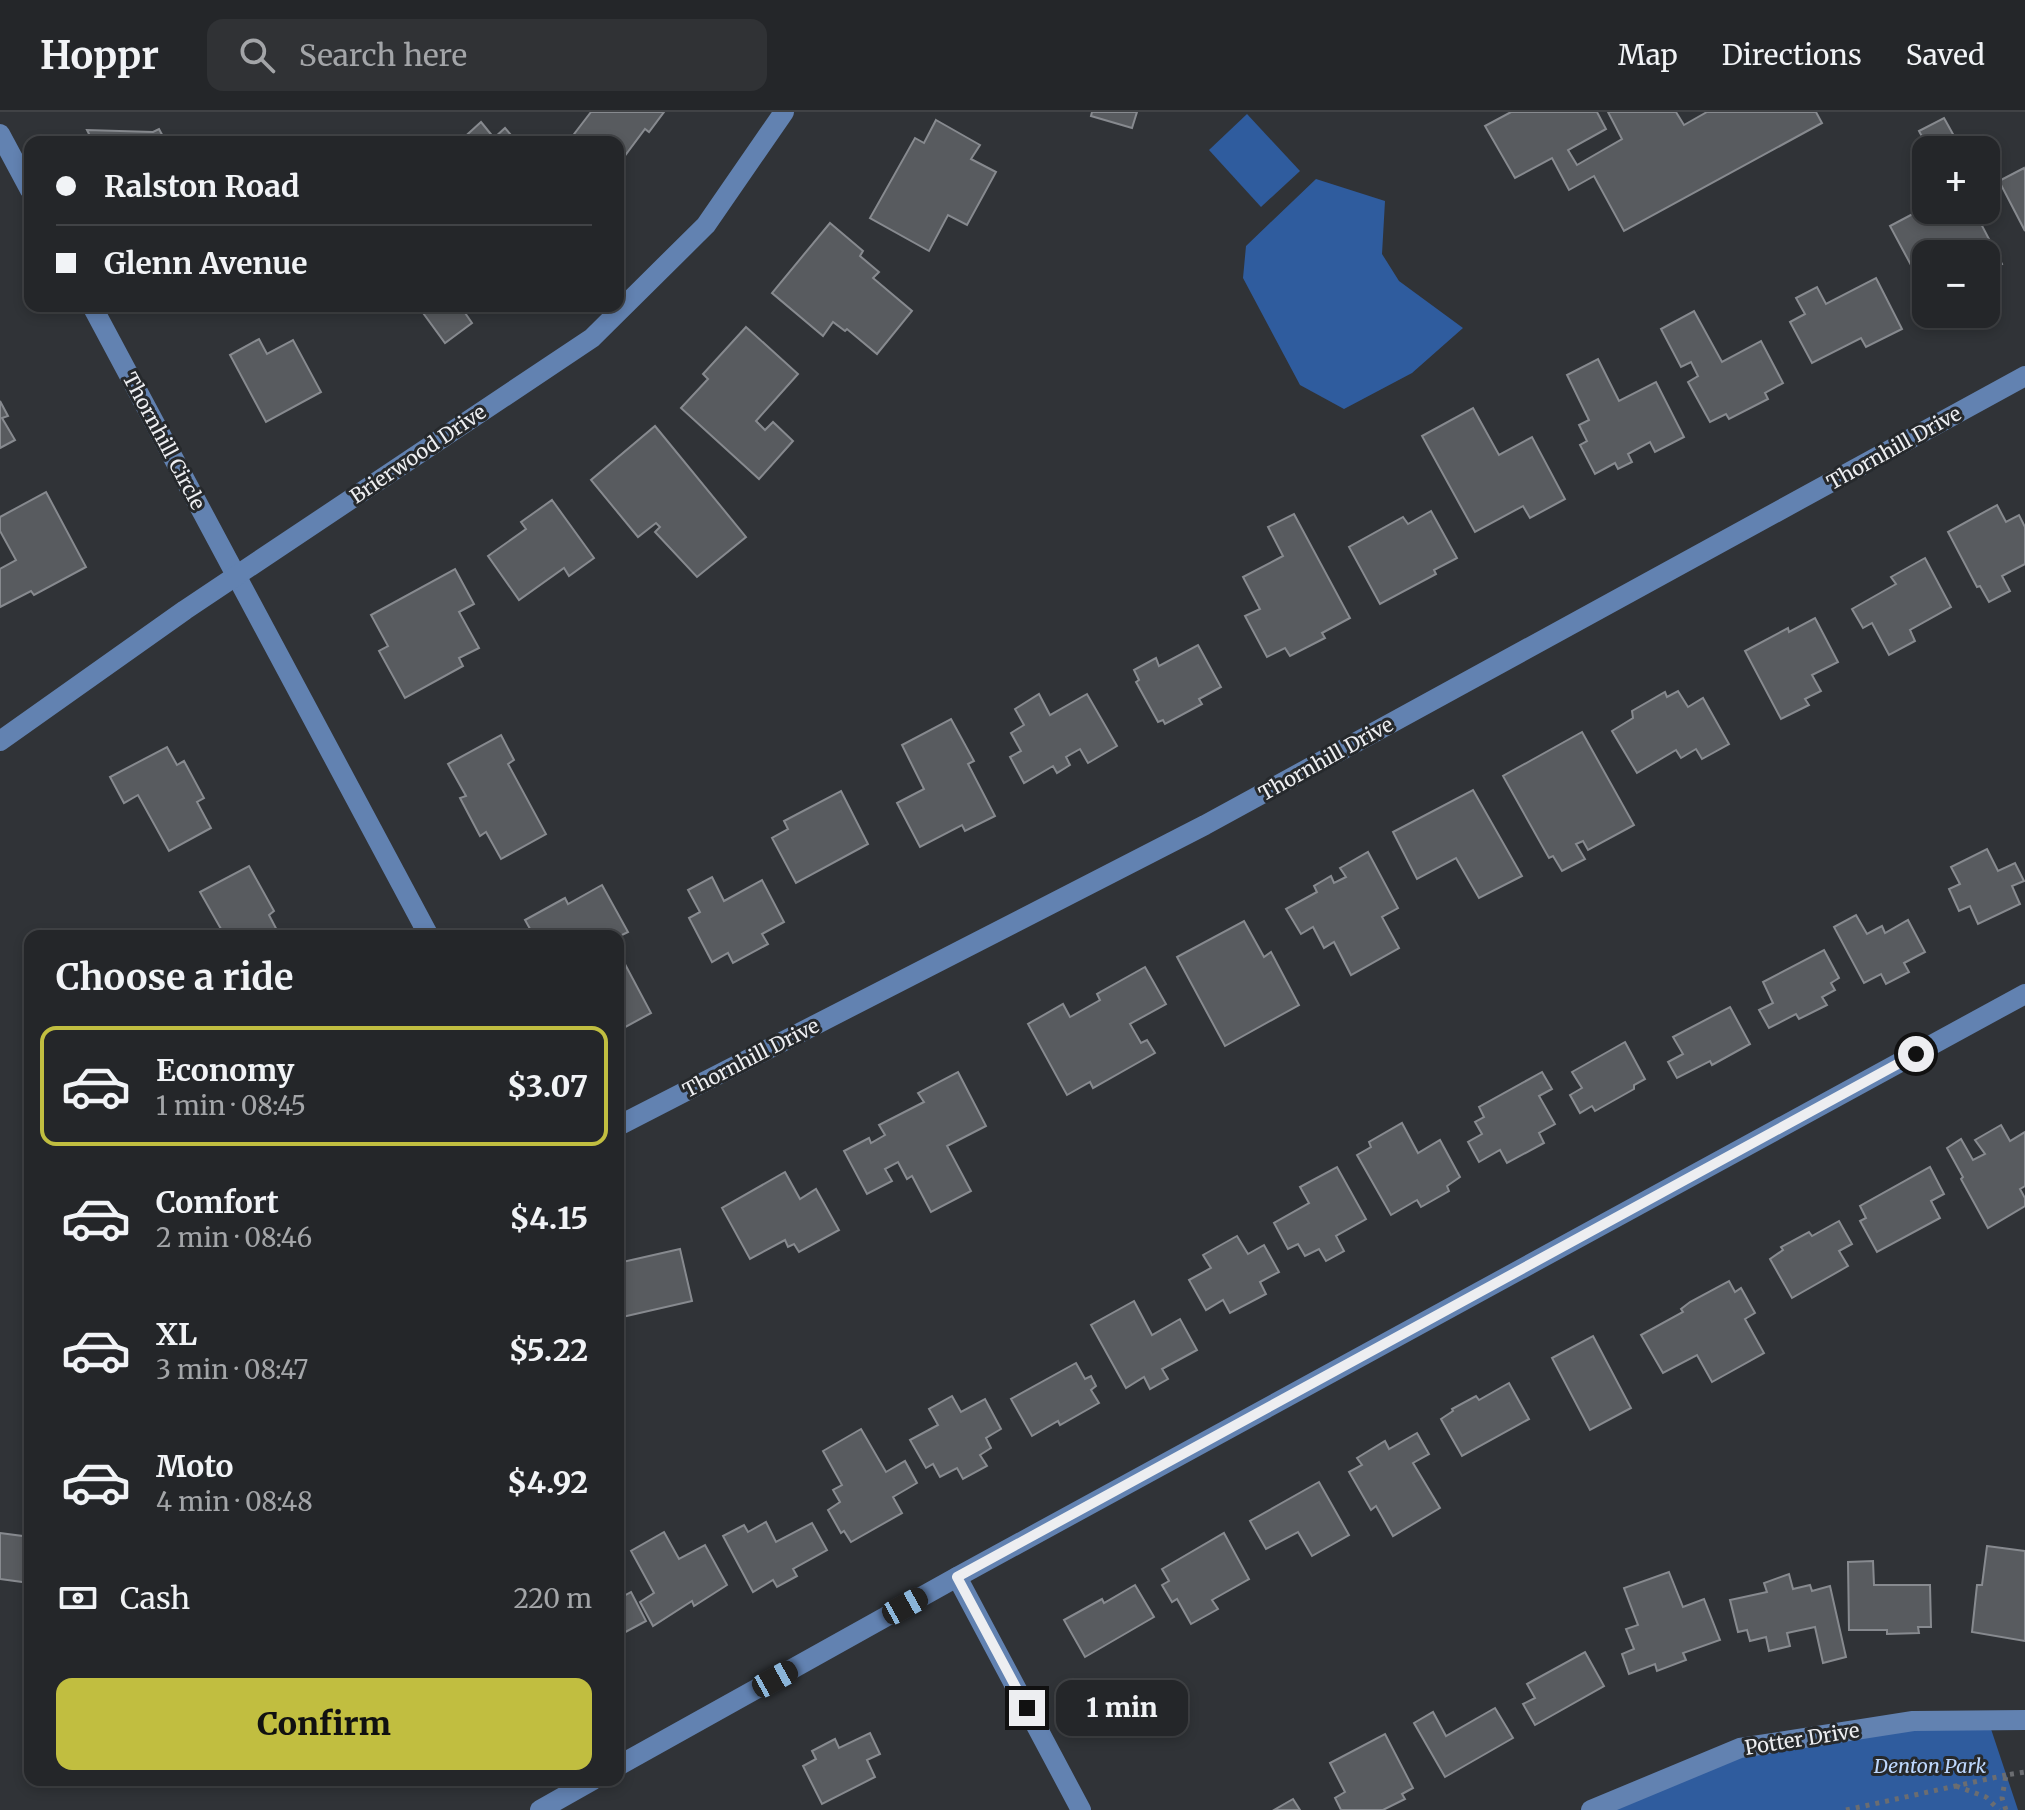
<!DOCTYPE html>
<html lang="en">
<head>
<meta charset="utf-8">
<style>
  :root { --surface:#242629; --page:#303235; --text:#f1f3f6; --muted:#a3a5a8; --line:#414346; --accent:#c1be40 }
  body { margin:0; font-family:Merriweather,serif; background:var(--page); color:var(--text); height:100vh; display:flex; flex-direction:column; font-size:30px; white-space:nowrap }
  * { box-sizing:border-box; margin:0 }
  p { font-size:26px; color:var(--muted) }
  .icon { flex:none; width:44px; height:44px; fill:none; stroke:currentColor; stroke-width:2; stroke-linecap:round; stroke-linejoin:round }
  .map { position:relative; flex:1; overflow:hidden }
  .sheet { position:absolute; left:24px; top:818px; width:600px; height:856px; display:flex; flex-direction:column; background:var(--surface); border-radius:16px; box-shadow:0 4px 12px #0003,0 0 0 2px var(--line) }
  .sheet>* { flex:none }
  .guide { position:absolute; left:24px; top:24px; width:600px; height:176px; border-radius:16px; box-shadow:0 4px 12px #0003,0 0 0 2px var(--line); display:grid; align-content:center; height:176px; padding:0 32px; background:var(--surface) }
  .tools { position:absolute; left:1912px; top:24px; display:grid; gap:16px }
  .tools a { display:grid; place-items:center; width:88px; height:88px; border-radius:16px; background:var(--surface); box-shadow:0 4px 12px #0003,0 0 0 2px var(--line); font-size:40px }
  .end { position:absolute; width:36px; height:36px; margin:-18px; border:10px solid #edeef1; background:#111; box-shadow:0 0 0 4px #111 }
  .from { border-radius:50% }
  .bubble { position:absolute; height:56px; border-radius:16px; background:var(--surface); box-shadow:0 4px 12px #0003,0 0 0 2px var(--line); font-size:26px; font-weight:800; line-height:56px; text-align:center }
  .car { position:absolute; width:24px; height:48px; margin:-24px -12px; border-radius:10px; box-shadow:0 0 6px 2px #0007; background:linear-gradient(#222 24%,#8ab4d8 0 40%,#222 0 76%,#8ab4d8 0 86%,#222 0) }
  .guide b { display:flex; align-items:center; gap:28px; height:76px; font-size:30px }
  .guide b+b { border-top:2px solid var(--line) }
  .guide i { width:20px; height:20px; background:var(--text) }
  ul { padding:0; list-style:none }
  li { display:flex; align-items:center; gap:24px; height:120px; margin:0 16px 12px; padding:0 16px; border:4px solid transparent; border-radius:16px }
  li div { flex:1 }
  li b { display:block; font-size:30px }
  li em { font-style:normal; font-weight:800 }
  li.current { border-color:var(--accent) }
  li>.icon { width:72px; height:72px; stroke-width:1.5 }
  h2 { padding:0 32px; font-size:36px; line-height:96px }
  .pay { display:flex; align-items:center; gap:20px; height:88px; padding:0 32px; font-size:30px }
  .pay p { margin-inline-start:auto }
  .action { display:flex; gap:16px; margin-top:auto; padding:16px 32px }
  .action a { flex:1; height:92px; border-radius:16px; background:var(--accent); color:#111; font-size:32px; font-weight:800; line-height:92px; text-align:center }
  header { display:flex; align-items:center; gap:48px; box-sizing:border-box; height:112px; padding:0 40px; background:var(--surface); border-bottom:2px solid var(--line) }
  header strong { font-size:38px }
  nav { display:flex; gap:44px; margin-inline-start:auto; font-size:28px }
  .search { width:560px; height:72px; background:var(--page); display:flex; align-items:center; gap:20px; box-sizing:border-box; padding:0 28px; border-radius:16px; color:var(--muted); font-size:30px }
  .map>svg:first-child { display:block }
  .green { fill:#2f5c9e }
  .building { fill:#585b5f; stroke:#878a8f; stroke-width:2 }
  .lines { fill:none; stroke-linecap:round; stroke-linejoin:round }
  .path { stroke:#6b6d71; stroke-width:5; stroke-dasharray:4 6; stroke-linecap:butt }
  .minor { stroke:#6282b1; stroke-width:20 }
  .route { stroke:#edeef1; stroke-width:10 }
  .labels { text-anchor:middle; stroke-width:6; stroke-linejoin:round; paint-order:stroke }
  .street-label { font-size:20px; fill:#edeef1; stroke:#26292c }
  .park-label { font-size:20px; font-style:italic; fill:#bed8fe; stroke:#26292c }
</style>
</head>
<body>
<header>
<strong>Hoppr</strong>
<div class="search"><svg class="icon" aria-label="search" viewBox="0 0 24 24"><circle cx="10" cy="10" r="6"/><path d="M15 15l6 6"/></svg>Search here</div>
<nav><a>Map</a><a>Directions</a><a>Saved</a></nav>
</header>
<div class="map">
<svg width="2025" height="1698" viewBox="0 0 2025 1698">
  <rect width="100%" height="100%" fill="#303337"/>
  <g class="green">
    <polygon points="1247,2 1300,59 1261,95 1209,38"/>
    <polygon points="1316,67 1385,89 1382,142 1399,169 1463,216 1412,261 1344,297 1300,273 1243,166 1246,134"/>
    <polygon points="1988,1608 2018,1698 1591,1698 1740,1636"/>
  </g>
  <g class="building">
    <polygon points="591,0 664,0 649,20 645,17 618,53 618,30 568,30"/>
    <polygon points="1092,0 1137,0 1132,16 1091,4"/>
    <polygon points="1511,0 1597,0 1606,17 1568,38 1577,53 1622,27 1608,0 1676,0 1684,13 1707,0 1816,0 1822,11 1624,119 1594,64 1569,78 1552,46 1515,66 1485,14"/>
    <polygon points="1944,6 1959,33 1961,38 1929,38 1919,19"/>
    <polygon points="936,8 980,33 971,47 996,60 967,113 948,103 929,139 870,106 915,26 924,31"/>
    <polygon points="481,10 494,26 505,16 517,30 459,30"/>
    <polygon points="159,17 166,30 93,30 87,18 153,20"/>
    <polygon points="2024,56 2025,59 2025,119 1999,69"/>
    <polygon points="1986,85 1994,100 1979,108 2002,152 1991,158 1994,165 1986,170 1986,142 1926,142 1926,181 1890,114 1926,95 1926,98 1986,98"/>
    <polygon points="830,111 863,139 860,144 879,160 873,166 912,199 877,242 847,217 845,219 833,210 823,224 772,181"/>
    <polygon points="1876,166 1902,217 1866,235 1861,226 1812,251 1790,210 1805,202 1796,186 1817,175 1826,192"/>
    <polygon points="418,194 462,194 461,195 472,211 445,231"/>
    <polygon points="1694,199 1722,250 1761,229 1783,271 1765,281 1768,287 1729,307 1726,302 1710,310 1688,270 1698,264 1691,250 1681,255 1661,217"/>
    <polygon points="746,215 798,262 756,309 765,318 773,310 793,329 759,367 681,296 708,267 703,262"/>
    <polygon points="259,227 267,242 293,228 321,280 266,310 230,243"/>
    <polygon points="1598,247 1619,289 1656,270 1684,325 1655,340 1650,330 1628,342 1632,350 1618,357 1615,351 1595,362 1580,333 1587,329 1579,313 1589,308 1567,263"/>
    <polygon points="0,289 8,304 2,306 15,328 0,336"/>
    <polygon points="1473,296 1499,343 1532,325 1565,387 1530,406 1523,394 1475,420 1422,324"/>
    <polygon points="655,314 746,425 697,465 655,420 660,415 656,411 638,425 591,368"/>
    <polygon points="46,380 86,455 34,483 31,479 0,495 0,457 16,448 0,419 0,405"/>
    <polygon points="552,388 594,446 569,464 564,456 519,488 488,444 526,417 521,410"/>
    <polygon points="1997,393 2006,410 2019,403 2025,415 2025,452 2002,464 2010,479 1989,490 1980,474 1977,475 1948,420"/>
    <polygon points="1431,399 1457,446 1434,458 1436,462 1380,492 1349,435 1403,405 1408,412"/>
    <polygon points="1294,402 1350,506 1322,521 1325,526 1290,544 1285,536 1267,545 1245,504 1260,497 1243,465 1283,444 1268,415"/>
    <polygon points="1925,446 1951,495 1910,518 1915,529 1889,543 1872,511 1863,516 1852,497 1896,472 1891,465"/>
    <polygon points="455,457 474,492 459,500 479,536 459,546 463,554 405,586 379,539 388,534 371,503"/>
    <polygon points="1815,506 1838,550 1812,563 1821,579 1805,587 1809,593 1781,607 1745,539 1788,516 1789,520"/>
    <polygon points="1198,533 1221,575 1199,587 1202,592 1165,612 1163,608 1158,610 1136,570 1139,568 1134,558 1156,546 1159,554"/>
    <polygon points="1678,579 1688,595 1703,586 1729,632 1702,647 1696,637 1681,646 1676,638 1637,661 1612,619 1633,606 1632,599 1665,580 1667,585"/>
    <polygon points="1039,582 1050,603 1087,582 1117,634 1088,651 1080,637 1066,645 1070,653 1057,661 1053,654 1024,671 1010,645 1021,639 1011,621 1024,613 1015,597"/>
    <polygon points="951,607 974,649 968,652 995,704 965,719 962,713 920,735 897,691 924,677 902,633"/>
    <polygon points="1582,620 1634,713 1588,738 1583,729 1576,732 1585,747 1562,759 1553,744 1549,746 1503,664"/>
    <polygon points="501,623 514,648 508,652 546,722 501,747 486,720 480,724 460,686 466,684 448,652"/>
    <polygon points="167,635 177,653 184,649 204,686 197,690 211,716 169,739 138,683 124,691 110,665"/>
    <polygon points="1473,678 1522,764 1479,786 1456,746 1417,767 1393,720"/>
    <polygon points="841,679 868,732 796,771 772,726 788,717 784,709"/>
    <polygon points="1987,737 1998,759 2015,751 2024,769 2012,774 2020,792 1978,812 1970,794 1959,799 1949,777 1960,772 1951,755"/>
    <polygon points="1368,740 1398,796 1382,805 1399,836 1351,863 1334,830 1324,836 1313,815 1301,822 1286,797 1317,780 1314,774 1324,768 1331,764 1334,771 1346,765 1340,756"/>
    <polygon points="249,754 274,799 269,803 280,824 225,824 200,780"/>
    <polygon points="712,765 724,789 762,768 784,810 762,822 768,832 733,851 728,841 712,850 689,806 700,800 688,778"/>
    <polygon points="602,773 628,820 618,825 534,824 525,808 565,786 568,792"/>
    <polygon points="1856,803 1867,822 1882,814 1885,821 1908,808 1925,840 1904,851 1909,860 1886,872 1881,862 1864,871 1834,815"/>
    <polygon points="1244,809 1264,845 1271,840 1299,893 1225,934 1177,845"/>
    <polygon points="1824,838 1839,866 1831,871 1835,878 1822,885 1827,893 1799,907 1796,902 1769,916 1759,898 1773,891 1763,870"/>
    <polygon points="618,839 651,901 618,919"/>
    <polygon points="1145,855 1166,892 1130,912 1141,931 1147,928 1155,941 1093,976 1090,970 1067,983 1028,912 1063,892 1070,905 1100,888 1097,882"/>
    <polygon points="1730,895 1750,932 1712,953 1710,949 1677,966 1668,950 1683,942 1673,925"/>
    <polygon points="1625,930 1645,967 1634,973 1634,977 1595,999 1592,994 1580,1001 1570,983 1582,976 1572,960"/>
    <polygon points="958,960 986,1014 947,1034 971,1079 931,1100 912,1064 907,1067 898,1050 885,1057 892,1069 867,1082 844,1039 869,1026 871,1031 885,1023 879,1013 924,990 918,981"/>
    <polygon points="1542,960 1552,977 1539,984 1555,1012 1539,1021 1544,1031 1507,1051 1500,1038 1479,1050 1468,1030 1482,1022 1475,1010 1484,1005 1479,995"/>
    <polygon points="1402,1011 1418,1041 1440,1028 1460,1065 1447,1074 1449,1079 1421,1095 1417,1088 1391,1103 1357,1043 1371,1035 1369,1030"/>
    <polygon points="2001,1013 2010,1029 2025,1020 2025,1074 2020,1077 2025,1086 2025,1094 1988,1116 1961,1067 1963,1065 1947,1036 1961,1027 1973,1048 1985,1042 1975,1028"/>
    <polygon points="1337,1055 1366,1107 1336,1124 1344,1139 1326,1149 1319,1137 1305,1144 1298,1132 1288,1137 1274,1111 1309,1091 1300,1075"/>
    <polygon points="1930,1055 1944,1082 1931,1089 1940,1106 1877,1140 1860,1109 1866,1106 1860,1094"/>
    <polygon points="785,1060 800,1087 816,1077 839,1118 799,1140 794,1132 788,1135 785,1128 750,1147 722,1096"/>
    <polygon points="1839,1109 1852,1132 1839,1139 1848,1154 1792,1186 1770,1147 1783,1138 1781,1135 1809,1120 1812,1124"/>
    <polygon points="1237,1124 1248,1142 1264,1133 1279,1160 1260,1170 1266,1182 1230,1201 1223,1188 1206,1198 1189,1168 1211,1156 1203,1143"/>
    <polygon points="680,1137 692,1189 618,1206 618,1151"/>
    <polygon points="1729,1169 1735,1180 1741,1176 1755,1201 1745,1207 1764,1241 1712,1270 1697,1243 1663,1261 1641,1223 1683,1200 1681,1197 1690,1190"/>
    <polygon points="1134,1189 1152,1223 1180,1207 1197,1238 1162,1257 1168,1267 1150,1277 1144,1265 1126,1276 1091,1213"/>
    <polygon points="1593,1224 1631,1296 1590,1318 1552,1246"/>
    <polygon points="1076,1251 1085,1267 1091,1264 1096,1274 1091,1278 1099,1291 1060,1313 1058,1309 1032,1324 1011,1287"/>
    <polygon points="1509,1271 1529,1307 1462,1344 1441,1307 1453,1299 1452,1297 1476,1284 1479,1288"/>
    <polygon points="952,1284 961,1300 985,1287 1001,1317 986,1326 991,1336 980,1343 987,1354 963,1367 957,1356 940,1365 933,1352 926,1356 910,1328 938,1313 929,1297"/>
    <polygon points="861,1317 886,1360 905,1349 917,1371 893,1385 902,1401 851,1430 844,1419 841,1421 828,1398 840,1390 833,1378 842,1373 823,1339"/>
    <polygon points="1417,1321 1429,1342 1413,1351 1440,1396 1393,1424 1376,1394 1371,1398 1349,1360 1362,1353 1357,1346 1385,1329 1389,1337"/>
    <polygon points="1319,1370 1349,1423 1312,1444 1298,1420 1266,1437 1250,1409"/>
    <polygon points="766,1410 776,1430 812,1411 827,1438 793,1457 797,1464 777,1475 773,1468 753,1480 723,1424 744,1413 748,1420"/>
    <polygon points="664,1420 679,1447 705,1433 727,1473 694,1494 692,1489 653,1514 640,1490 654,1481 631,1439"/>
    <polygon points="0,1421 30,1425 30,1471 0,1467"/>
    <polygon points="1224,1421 1249,1467 1212,1488 1218,1497 1191,1512 1177,1487 1172,1490 1162,1473 1169,1469 1162,1457"/>
    <polygon points="1987,1434 2025,1439 2025,1529 1972,1520 1977,1473 1982,1473"/>
    <polygon points="1873,1449 1874,1473 1930,1473 1931,1515 1918,1515 1919,1521 1887,1522 1887,1518 1849,1518 1848,1450"/>
    <polygon points="1669,1460 1683,1495 1704,1487 1720,1528 1683,1541 1686,1548 1657,1559 1655,1552 1629,1562 1622,1542 1634,1537 1626,1517 1638,1513 1624,1476"/>
    <polygon points="1789,1462 1793,1477 1810,1473 1812,1479 1830,1474 1846,1545 1823,1551 1815,1515 1787,1521 1790,1534 1769,1539 1766,1525 1750,1529 1747,1518 1738,1520 1730,1488 1767,1480 1764,1471"/>
    <polygon points="1135,1473 1154,1505 1085,1545 1064,1508 1102,1487 1104,1491"/>
    <polygon points="631,1480 646,1509 618,1524 618,1482 620,1486"/>
    <polygon points="1585,1540 1604,1574 1535,1613 1523,1592 1535,1586 1527,1572"/>
    <polygon points="1495,1596 1513,1626 1445,1665 1414,1611 1433,1600 1446,1624"/>
    <polygon points="870,1621 880,1642 867,1648 875,1665 822,1692 803,1654 816,1647 812,1639 835,1627 839,1636"/>
    <polygon points="1385,1622 1413,1676 1402,1682 1405,1687 1383,1698 1341,1698 1335,1686 1345,1680 1330,1651"/>
    <polygon points="1293,1687 1300,1698 1274,1698"/>
  </g>
  <g class="lines">
    <g class="path">
      <polyline points="1956,1674 1986,1685 1999,1698"/>
      <polyline points="1846,1698 2006,1663"/>
      <polyline points="2006,1698 2002,1686 2006,1663 2025,1660"/>
    </g>
    <g class="minor">
      <polyline points="0,22 30,78"/>
      <polyline points="92,194 429,824"/>
      <polyline points="0,629 185,498 592,226 706,113 784,0"/>
      <polyline points="618,1014 1205,713 2025,264"/>
      <polyline points="957,1465 1081,1698"/>
      <polyline points="618,1654 957,1465 2025,882"/>
      <polyline points="540,1698 593,1668"/>
      <polyline points="1591,1698 1740,1636 1913,1609 2025,1608"/>
    </g>
  </g>
  <g class="lines">
    <polyline class="route" points="1027,1596 957,1465 1916,942"/>
  </g>
  <g class="labels">
    <g class="street-label">
      <text transform="translate(164 329) rotate(62)" y="7">Thornhill Circle</text>
      <text transform="translate(1894 336) rotate(-29)" y="7">Thornhill Drive</text>
      <text transform="translate(418 342) rotate(-34)" y="7">Brierwood Drive</text>
      <text transform="translate(1326 647) rotate(-29)" y="7">Thornhill Drive</text>
      <text transform="translate(751 946) rotate(-27)" y="7">Thornhill Drive</text>
      <text transform="translate(1802 1627) rotate(-9)" y="7">Potter Drive</text>
    </g>
    <g class="park-label">
      <text x="1930" y="1661">Denton Park</text>
    </g>
  </g>
</svg>
<div class="tools">
<a>+</a>
<a>−</a>
</div>
<i class="end from" style="left:1916px;top:942px"></i>
<i class="end" style="left:1027px;top:1596px"></i>
<div class="bubble" style="left:1056px;top:1568px;width:132px">1 min</div>
<i class="car" style="left:905px;top:1494px;rotate:61deg"></i>
<i class="car" style="left:775px;top:1567px;rotate:61deg"></i>
<div class="guide">
<b><i class="from"></i>Ralston Road</b>
<b><i></i>Glenn Avenue</b>
</div>
<section class="sheet">
<h2>Choose a ride</h2>
<ul>
<li class="current"><svg class="icon" aria-label="car" viewBox="0 0 24 24"><path d="M5 17H2v-5l4-1 3-4h7l3 4 3 1v5h-3M9 17h6M6 11h13"/><circle cx="7" cy="17" r="2"/><circle cx="17" cy="17" r="2"/></svg><div><b>Economy</b><p>1 min · 08:45</p></div><em>$3.07</em></li>
<li><svg class="icon" aria-label="car" viewBox="0 0 24 24"><path d="M5 17H2v-5l4-1 3-4h7l3 4 3 1v5h-3M9 17h6M6 11h13"/><circle cx="7" cy="17" r="2"/><circle cx="17" cy="17" r="2"/></svg><div><b>Comfort</b><p>2 min · 08:46</p></div><em>$4.15</em></li>
<li><svg class="icon" aria-label="car" viewBox="0 0 24 24"><path d="M5 17H2v-5l4-1 3-4h7l3 4 3 1v5h-3M9 17h6M6 11h13"/><circle cx="7" cy="17" r="2"/><circle cx="17" cy="17" r="2"/></svg><div><b>XL</b><p>3 min · 08:47</p></div><em>$5.22</em></li>
<li><svg class="icon" aria-label="car" viewBox="0 0 24 24"><path d="M5 17H2v-5l4-1 3-4h7l3 4 3 1v5h-3M9 17h6M6 11h13"/><circle cx="7" cy="17" r="2"/><circle cx="17" cy="17" r="2"/></svg><div><b>Moto</b><p>4 min · 08:48</p></div><em>$4.92</em></li>
</ul>
<div class="pay"><svg class="icon" aria-label="cash" viewBox="0 0 24 24"><path d="M3 7h18v10H3z"/><circle cx="12" cy="12" r="2"/></svg>Cash<p>220 m</p></div>
<div class="action"><a>Confirm</a></div>
</section>
</div>
</body>
</html>
